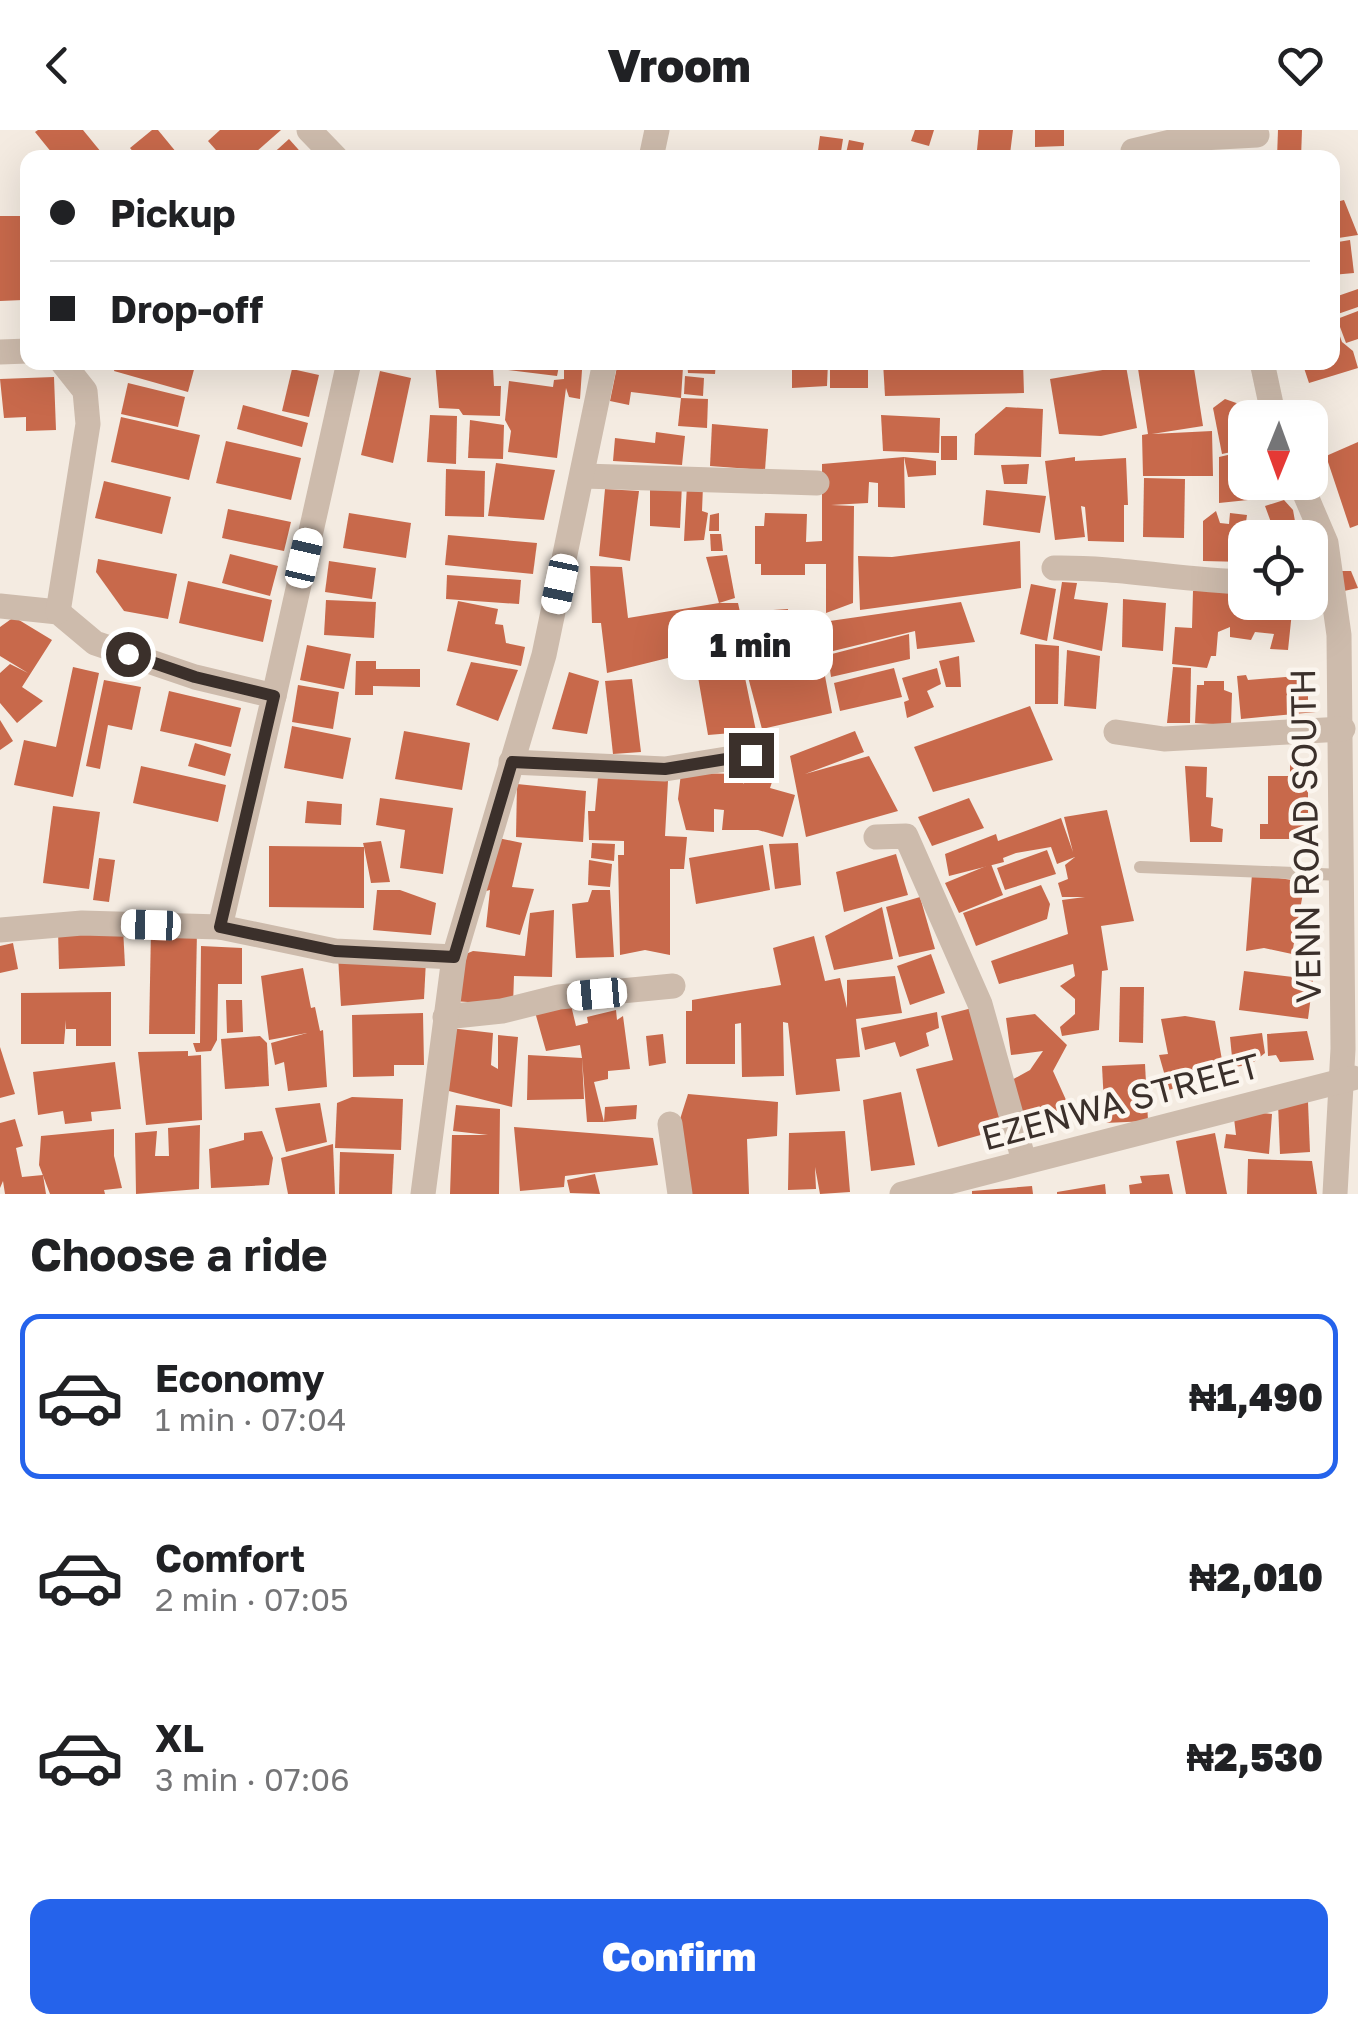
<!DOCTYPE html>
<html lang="en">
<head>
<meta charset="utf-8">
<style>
  :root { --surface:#fff; --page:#f6f6f6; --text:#202124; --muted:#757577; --line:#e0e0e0; --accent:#2563eb }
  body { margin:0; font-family:"Golos Text",sans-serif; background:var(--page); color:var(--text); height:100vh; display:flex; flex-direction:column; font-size:38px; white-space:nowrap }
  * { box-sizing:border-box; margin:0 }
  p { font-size:32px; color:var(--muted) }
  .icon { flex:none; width:55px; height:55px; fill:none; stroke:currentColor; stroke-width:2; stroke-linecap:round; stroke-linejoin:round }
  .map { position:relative; height:1064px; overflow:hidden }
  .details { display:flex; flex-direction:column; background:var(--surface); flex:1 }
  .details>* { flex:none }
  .hud { position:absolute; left:20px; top:20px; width:1320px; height:220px; border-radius:20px; box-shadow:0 10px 40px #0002; display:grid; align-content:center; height:220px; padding:0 30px; background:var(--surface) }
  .needle { width:65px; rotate:181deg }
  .controls { position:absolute; left:1228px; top:270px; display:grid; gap:20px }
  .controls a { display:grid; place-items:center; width:100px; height:100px; border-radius:20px; background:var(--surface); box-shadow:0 10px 40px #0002; font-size:50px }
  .end { position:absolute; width:45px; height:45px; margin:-22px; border:12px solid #3b302b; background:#fff; box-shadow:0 0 0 5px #fff }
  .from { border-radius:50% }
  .bubble { position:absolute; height:70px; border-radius:20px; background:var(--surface); box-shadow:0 10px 40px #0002; font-size:32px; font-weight:800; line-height:70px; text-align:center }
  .car { position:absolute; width:30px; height:60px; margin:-30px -15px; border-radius:12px; box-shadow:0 0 8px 2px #0007; background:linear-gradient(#fff 24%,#345 0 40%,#fff 0 76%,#345 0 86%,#fff 0) }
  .hud b { display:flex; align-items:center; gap:35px; height:95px; font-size:38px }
  .hud b+b { border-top:2px solid var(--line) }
  .hud i { width:25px; height:25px; background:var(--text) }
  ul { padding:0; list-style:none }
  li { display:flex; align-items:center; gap:30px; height:165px; margin:0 20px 15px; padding:0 10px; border:5px solid transparent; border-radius:20px }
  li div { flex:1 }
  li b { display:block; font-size:38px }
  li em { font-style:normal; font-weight:800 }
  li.current { border-color:var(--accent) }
  li>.icon { width:90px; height:90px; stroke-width:1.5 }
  h2 { padding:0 30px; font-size:45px; line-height:120px }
  .primary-button { display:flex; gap:20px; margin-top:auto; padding:20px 30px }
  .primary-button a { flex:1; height:115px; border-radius:20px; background:var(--accent); color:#fff; font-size:40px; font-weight:800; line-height:115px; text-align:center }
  header { display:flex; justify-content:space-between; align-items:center; height:130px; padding:0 30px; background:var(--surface); font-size:45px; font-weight:800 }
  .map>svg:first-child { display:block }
  .building { fill:#c8694b }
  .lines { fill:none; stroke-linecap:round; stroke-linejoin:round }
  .lane { stroke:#cdbbac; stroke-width:12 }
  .street { stroke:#cdbbac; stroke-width:25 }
  .route { stroke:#3b302b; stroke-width:12 }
  .labels { text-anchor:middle; stroke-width:9; stroke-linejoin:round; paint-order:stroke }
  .street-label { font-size:35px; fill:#3b302b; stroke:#fbf5ee }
</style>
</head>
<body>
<header><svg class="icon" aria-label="back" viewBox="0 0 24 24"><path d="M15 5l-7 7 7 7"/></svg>Vroom<svg class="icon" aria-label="heart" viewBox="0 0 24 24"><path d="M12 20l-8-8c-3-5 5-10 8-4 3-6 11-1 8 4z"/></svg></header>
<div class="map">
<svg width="1358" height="1064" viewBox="0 0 1358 1064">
  <rect width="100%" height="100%" fill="#f4ebe1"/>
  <g class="building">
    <polygon points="38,0 83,0 101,22 95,28 56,28 35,2"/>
    <polygon points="152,0 158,0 181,28 138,28 130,18"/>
    <polygon points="220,0 281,0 249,28 223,28 208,11"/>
    <polygon points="915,0 934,0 929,16 911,11"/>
    <polygon points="979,0 1013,0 1010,24 977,20"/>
    <polygon points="1035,0 1064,0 1064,16 1035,17"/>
    <polygon points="1278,0 1302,0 1301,28 1277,28"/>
    <polygon points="820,6 843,9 840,28 817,28"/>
    <polygon points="289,9 306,28 268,28"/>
    <polygon points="849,10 864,13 861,28 845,28"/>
    <polygon points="1225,20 1225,28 1114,28 1114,23"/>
    <polygon points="1344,70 1358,105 1332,109 1332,73"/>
    <polygon points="0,86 20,86 23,170 0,171"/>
    <polygon points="1350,110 1354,143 1332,145 1332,113"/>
    <polygon points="1358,159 1358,177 1332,186 1332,168"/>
    <polygon points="1358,181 1358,209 1346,213 1337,189"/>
    <polygon points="1333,187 1342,212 1353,221 1358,238 1309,253 1302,232 1332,232"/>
    <polygon points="116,232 196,232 188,262 114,241"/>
    <polygon points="435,232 585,232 584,237 559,236 557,246 493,238 494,256 501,256 500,286 463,285 459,279 439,278"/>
    <polygon points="618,232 683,237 681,268 631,262 629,275 610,271"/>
    <polygon points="687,232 716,232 715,244 688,243"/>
    <polygon points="792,232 828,232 827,256 792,258"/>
    <polygon points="841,232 868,232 868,258 830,258 830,237 841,237"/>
    <polygon points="883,232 1023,232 1024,263 885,266"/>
    <polygon points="1137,232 1193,232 1203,296 1152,304 1212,301 1213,346 1143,346 1142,305 1148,304"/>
    <polygon points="1126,236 1137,298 1101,306 1059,304 1050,249"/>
    <polygon points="564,238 582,240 580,269 569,267 566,258 557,328 508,322 511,301 505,290 509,251 553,257 554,250 564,249"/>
    <polygon points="292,239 319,245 309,287 282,281"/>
    <polygon points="380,241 411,248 393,333 361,325"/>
    <polygon points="685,246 704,248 703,266 684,264"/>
    <polygon points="54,247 56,300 26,301 26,287 4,288 0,249"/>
    <polygon points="128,253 185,267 178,297 121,284"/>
    <polygon points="681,268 708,269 707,298 678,296"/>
    <polygon points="1225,269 1242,275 1245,319 1222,324 1213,278"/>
    <polygon points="243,275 308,293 302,317 237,299"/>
    <polygon points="1006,277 1043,279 1041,327 974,325 975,304"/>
    <polygon points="430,285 457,286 456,334 427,332"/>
    <polygon points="881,285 940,288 939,323 883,321"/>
    <polygon points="121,287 200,305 189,350 111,332"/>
    <polygon points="470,290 504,295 503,329 468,328"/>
    <polygon points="712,294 768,299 765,340 710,336"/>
    <polygon points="656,302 685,306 682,335 613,331 615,308 655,313"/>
    <rect x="941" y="306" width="16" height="24"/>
    <polygon points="226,311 301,328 291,370 216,353"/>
    <polygon points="1358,312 1358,395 1350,398 1326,326"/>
    <polygon points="1245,321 1245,352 1274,352 1276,367 1219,373 1219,327"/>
    <polygon points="904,327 905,378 878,377 878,353 869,352 868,373 831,375 854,376 853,473 826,483 826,434 805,434 805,445 761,445 761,434 755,434 755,396 764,396 765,383 807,384 806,412 822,411 822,334"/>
    <polygon points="904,327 936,331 936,345 908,347"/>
    <polygon points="1075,327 1075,331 1126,328 1128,375 1124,375 1124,412 1088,411 1085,377 1081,376 1085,407 1055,410 1045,331"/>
    <polygon points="496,333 555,340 544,390 488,386"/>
    <polygon points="1029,334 1027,354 1004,354 1001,335"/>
    <polygon points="446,339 485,341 484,387 445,386"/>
    <polygon points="1144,348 1185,349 1184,408 1143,407"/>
    <polygon points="104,351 171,367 162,404 95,388"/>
    <polygon points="650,353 682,354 680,398 650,396"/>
    <polygon points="687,355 703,356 702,381 708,383 704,410 684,411"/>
    <polygon points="605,359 639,361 630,431 599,426"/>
    <polygon points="986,360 1046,366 1040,403 983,395"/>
    <polygon points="1284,370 1293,380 1298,408 1266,408 1263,396 1272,395 1265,376"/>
    <polygon points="228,379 291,392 284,421 222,408"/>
    <polygon points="1216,381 1220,393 1229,394 1230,383 1247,385 1245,399 1251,408 1245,408 1245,432 1203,431 1203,391"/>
    <polygon points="349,383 411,393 406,428 343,418"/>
    <polygon points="719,383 719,401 709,401 710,385"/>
    <polygon points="710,404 721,404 723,421 711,421"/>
    <polygon points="448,405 537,413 533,444 445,435"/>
    <polygon points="1020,411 1021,458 860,480 858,426 892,427"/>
    <polygon points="230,424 278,436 270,466 222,453"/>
    <polygon points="727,425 735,468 719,473 738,473 740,482 788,479 788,505 737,509 756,601 708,605 692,512 683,513 684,524 607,543 601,493 592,493 590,436 622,437 628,488 719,473 706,427"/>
    <polygon points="98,429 177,444 168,489 124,481 96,442"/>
    <polygon points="329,431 376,438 372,469 325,462"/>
    <polygon points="1339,441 1351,441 1358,458 1344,461"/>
    <polygon points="447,445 521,450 519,474 446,469"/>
    <polygon points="188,451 272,470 263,512 179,493"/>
    <polygon points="1062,452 1077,453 1074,469 1108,473 1102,521 1053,509"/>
    <polygon points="1031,454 1056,459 1047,511 1020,504"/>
    <polygon points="1245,458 1245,472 1293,472 1288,520 1270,519 1274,504 1255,502 1251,510 1230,507 1230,497 1218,502 1216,526 1211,526 1207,538 1172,534 1175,497 1192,498 1193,461"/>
    <polygon points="1123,469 1166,473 1163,521 1122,517"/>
    <polygon points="326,470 376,472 374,508 324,505"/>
    <polygon points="458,471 498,479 495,494 503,495 506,513 525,517 521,536 447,521"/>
    <polygon points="961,472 975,512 917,519 915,501 825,523 816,493"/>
    <polygon points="14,487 52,510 22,557 43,571 17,593 0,573 0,543 10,534 28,543 0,526 0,497"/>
    <polygon points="909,504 910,529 831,547 828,525"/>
    <polygon points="808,511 825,546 832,583 762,599 741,521"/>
    <polygon points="1035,514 1059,516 1058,574 1035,574"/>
    <polygon points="307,515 351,524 344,559 300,550"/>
    <polygon points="1067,520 1100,526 1096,579 1064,576"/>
    <polygon points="959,526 961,557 946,557 939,531"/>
    <polygon points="356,531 376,531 376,539 420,539 420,557 373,556 373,565 355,565"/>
    <polygon points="471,532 518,540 498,591 456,575"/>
    <polygon points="73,537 99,543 73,667 14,655 24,610 56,617"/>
    <polygon points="1173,537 1191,538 1190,593 1167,593"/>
    <polygon points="894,538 902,567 840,581 834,553"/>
    <polygon points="937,538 941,554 927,561 934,577 907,588 904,572 909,570 902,548"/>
    <polygon points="569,542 599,551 587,604 552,599"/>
    <polygon points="1246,545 1248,550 1298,546 1308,554 1308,570 1316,582 1241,589 1237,546"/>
    <polygon points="632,549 641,622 613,624 605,551"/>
    <polygon points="104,550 141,557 132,600 108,595 100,639 86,636"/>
    <polygon points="1204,551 1224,551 1224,560 1232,563 1231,595 1195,593 1197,555 1204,555"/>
    <polygon points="298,555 339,562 333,599 292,592"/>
    <polygon points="169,561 241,578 231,617 160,601"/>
    <polygon points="1030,576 1053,630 933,662 914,617"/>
    <polygon points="0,590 13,611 0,620"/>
    <polygon points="292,596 351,608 343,649 284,638"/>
    <polygon points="404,601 470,613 462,660 395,649"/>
    <polygon points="855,601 864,622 805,644 869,626 898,681 806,707 790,626"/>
    <polygon points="195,613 231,624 225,646 188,636"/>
    <polygon points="1290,632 1308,632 1308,709 1260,709 1260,694 1268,694 1268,646 1290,646"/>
    <polygon points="141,636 226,655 218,692 133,673"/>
    <polygon points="1185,636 1207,637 1206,667 1213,668 1211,696 1223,699 1222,712 1190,712"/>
    <polygon points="681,643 743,644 743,654 750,645 773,649 770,658 795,665 783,707 758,700 722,700 724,680 714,679 714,702 686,700 678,669"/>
    <polygon points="598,647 668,651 665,706 687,707 684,739 670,739 670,825 645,820 620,825 618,725 624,725 624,711 589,710 588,681 595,681"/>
    <polygon points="517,654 586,661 583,712 516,707"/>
    <polygon points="380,668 453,678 443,744 400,738 405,700 376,695"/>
    <polygon points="969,668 984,698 932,716 918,687"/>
    <polygon points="307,671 342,674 341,695 305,693"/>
    <polygon points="53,676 100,682 89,759 43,753"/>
    <polygon points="1107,680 1134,791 1101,796 1108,840 1102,841 1099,900 1062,906 1060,897 1075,884 1075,869 1060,856 1075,846 1073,834 999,854 991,831 1068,804 1062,770 1085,767 1062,767 1058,753 1068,749 1065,735 1075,727 1057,734 1051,717 1016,723 1003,728 1004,732 949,746 945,724 996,704 998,711 1061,688 1073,722 1064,687"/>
    <polygon points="493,707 522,713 512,757 534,759 520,805 486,797 490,760 478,763"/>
    <polygon points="381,711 390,752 371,753 364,717 364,778 269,777 269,716 364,717 363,713"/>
    <polygon points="592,713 615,714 614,731 591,728"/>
    <polygon points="798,713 801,755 775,759 769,714"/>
    <polygon points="763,715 770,760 696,774 689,728"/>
    <polygon points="1047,720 1056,744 1005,760 997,738"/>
    <polygon points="896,724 908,765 844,782 836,742"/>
    <polygon points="99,728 115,730 109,772 93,770"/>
    <polygon points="589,730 612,734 610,757 588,755"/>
    <polygon points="991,734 1003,765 959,783 945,753"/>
    <polygon points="1252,744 1299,751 1297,762 1303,763 1292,824 1264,818 1246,821"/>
    <polygon points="1041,755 1050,774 1047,789 976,816 963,783"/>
    <polygon points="377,760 400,760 436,773 431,805 373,800"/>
    <polygon points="592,760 610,760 614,827 576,828 572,774 588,772"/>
    <polygon points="920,767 935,819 899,827 886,777"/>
    <polygon points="882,777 893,829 834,840 825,806"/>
    <polygon points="554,780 552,847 514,846 513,875 453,871 461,826 473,821 525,826 530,783"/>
    <polygon points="123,798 125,836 59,839 58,800"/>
    <polygon points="151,800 197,801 195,904 149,904"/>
    <polygon points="814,806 825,851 840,848 847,878 847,850 895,846 902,883 856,889 860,927 836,929 840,961 796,965 788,893 783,892 784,946 742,947 741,893 735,894 735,934 686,934 686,881 692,881 692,870 781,855 773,818"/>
    <polygon points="13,813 18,839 0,843 0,816"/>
    <polygon points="201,816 242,818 242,854 218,854 217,910 211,921 196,922 193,913 200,913"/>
    <polygon points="931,824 945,863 910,875 897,836"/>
    <polygon points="338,826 426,830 424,869 341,876"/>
    <polygon points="1295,833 1305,835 1304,844 1313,850 1308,889 1239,880 1244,841 1293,847"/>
    <polygon points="303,838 311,878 315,877 320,901 323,900 327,957 288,961 284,932 275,935 271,913 307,903 269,910 261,846"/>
    <polygon points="1120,857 1144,857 1143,913 1119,912"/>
    <polygon points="111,862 111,916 76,916 76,899 66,899 66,890 64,914 21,914 21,863"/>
    <polygon points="226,870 242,870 243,902 227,903"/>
    <polygon points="570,871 576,896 588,893 587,887 616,880 617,890 623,886 630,939 608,941 608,949 594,952 604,992 605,977 637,975 636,989 604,992 587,992 582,928 584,969 527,970 528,925 582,928 580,915 546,921 535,882"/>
    <polygon points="976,877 1009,997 938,1017 916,939 953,930 941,886"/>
    <polygon points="937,882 939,898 926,903 929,916 900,927 895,912 865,920 861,898"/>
    <polygon points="423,883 424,935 394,935 394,946 353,947 352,885"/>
    <polygon points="1035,884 1067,915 1053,941 1071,981 1026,999 1010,951 1030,940 1043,921 1011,925 1006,888"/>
    <polygon points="1185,886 1215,891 1224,941 1169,960 1159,925 1168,924 1161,889"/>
    <polygon points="450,898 493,903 491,935 498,939 498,905 518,907 512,977 441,959"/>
    <polygon points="1307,901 1314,930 1280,932 1276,925 1268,926 1267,904"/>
    <polygon points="1262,903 1265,923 1250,935 1233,937 1230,907"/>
    <polygon points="663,904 666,933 649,936 646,906"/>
    <polygon points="260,906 267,913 269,956 225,959 221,909"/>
    <polygon points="0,917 15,964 0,968"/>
    <polygon points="188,921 188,926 201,925 202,990 146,995 138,922"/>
    <polygon points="115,932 121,979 91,982 92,991 65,994 63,981 38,985 33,942"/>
    <polygon points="1145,934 1148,991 1105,993 1102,936"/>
    <polygon points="901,962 915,1035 871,1041 863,970"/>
    <polygon points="688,964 778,972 777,1006 747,1009 749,1064 685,1064 675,1005"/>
    <polygon points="352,967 403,969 401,1020 335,1018 337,973"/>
    <polygon points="1308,972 1310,1022 1280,1024 1278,973"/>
    <polygon points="320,973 327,1012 286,1022 275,978"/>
    <polygon points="456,975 500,979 499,1064 450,1064 452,1005 488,1005 453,1001"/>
    <polygon points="1233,980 1272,984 1269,1024 1224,1018 1226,1004 1236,1005"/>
    <polygon points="15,989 23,1016 16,1018 22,1047 43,1045 46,1064 5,1064 3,1051 0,1058 0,993"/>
    <polygon points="200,995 199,1059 136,1064 135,1003 157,1001 155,1026 169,1026 168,998"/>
    <polygon points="514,997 653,1008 658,1035 565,1046 564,1057 520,1061"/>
    <polygon points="114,999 114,1026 122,1058 104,1060 105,1064 50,1064 39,1035 41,1006"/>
    <polygon points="262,1001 273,1028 269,1055 211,1058 209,1019 244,1010 244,1003"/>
    <polygon points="845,1001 850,1062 820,1064 815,1037 816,1059 788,1060 789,1003"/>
    <polygon points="1215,1003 1227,1064 1186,1064 1176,1011"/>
    <polygon points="333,1014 335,1064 288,1064 281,1028"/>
    <polygon points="340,1022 394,1024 392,1064 339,1064"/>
    <polygon points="1248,1029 1312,1031 1317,1064 1247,1064"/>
    <polygon points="595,1044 600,1064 570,1063 567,1050"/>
    <polygon points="1169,1044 1173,1064 1130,1064 1129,1055 1142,1053 1140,1046"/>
    <polygon points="1105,1054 1106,1064 1057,1064 1057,1062"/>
    <polygon points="1032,1056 1033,1064 972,1064 972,1061"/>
  </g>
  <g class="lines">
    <polyline class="lane" points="1140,737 1343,745"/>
    <g class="street">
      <polyline points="309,0 336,28"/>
      <polyline points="1133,21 1183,9 1257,5"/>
      <polyline points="651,28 657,0"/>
      <polyline points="0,222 28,221"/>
      <polyline points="1262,232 1274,288"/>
      <polyline points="583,346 817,353"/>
      <polyline points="1300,352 1326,413 1339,505 1343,919 1335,1064"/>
      <path d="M1054 438C1118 437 1181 450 1245 452"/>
      <polyline points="0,476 58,482 95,513 195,547 274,566 220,797 335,821 454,827"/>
      <polyline points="58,482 88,294 85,261 62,232"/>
      <polyline points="274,566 349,232"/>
      <polyline points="1116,602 1164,609 1343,599"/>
      <polyline points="511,632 665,639 751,625"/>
      <polyline points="876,707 906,706 980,874 1024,1031"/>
      <polyline points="0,800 82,793 220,797"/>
      <polyline points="445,887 502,881 559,867 673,856"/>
      <polyline points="670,994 680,1064"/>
      <polyline points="423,1064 454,827 544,525 605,232"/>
      <polyline points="902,1064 1353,948"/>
    </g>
  </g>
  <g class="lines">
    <polyline class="route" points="128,524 195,547 274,566 220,797 335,821 454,827 512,632 665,639 751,625"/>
  </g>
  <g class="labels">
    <g class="street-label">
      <text transform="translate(1306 706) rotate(-91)" y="12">VENN ROAD SOUTH</text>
      <text transform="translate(1121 972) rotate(-15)" y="12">EZENWA STREET</text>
    </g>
  </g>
</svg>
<div class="controls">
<a><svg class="needle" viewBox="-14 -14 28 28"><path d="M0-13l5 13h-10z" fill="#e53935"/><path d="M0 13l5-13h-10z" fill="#757577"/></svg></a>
<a><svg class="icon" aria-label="locate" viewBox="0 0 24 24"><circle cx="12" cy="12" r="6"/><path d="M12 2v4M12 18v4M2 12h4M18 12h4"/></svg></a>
</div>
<i class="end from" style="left:128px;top:524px"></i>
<i class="end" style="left:751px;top:625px"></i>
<div class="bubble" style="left:668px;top:480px;width:165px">1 min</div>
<i class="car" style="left:304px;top:428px;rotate:13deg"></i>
<i class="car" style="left:560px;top:454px;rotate:192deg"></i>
<i class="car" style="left:151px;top:795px;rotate:272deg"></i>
<i class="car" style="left:597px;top:864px;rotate:265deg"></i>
<div class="hud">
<b><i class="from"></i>Pickup</b>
<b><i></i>Drop-off</b>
</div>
</div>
<section class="details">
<h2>Choose a ride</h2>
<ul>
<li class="current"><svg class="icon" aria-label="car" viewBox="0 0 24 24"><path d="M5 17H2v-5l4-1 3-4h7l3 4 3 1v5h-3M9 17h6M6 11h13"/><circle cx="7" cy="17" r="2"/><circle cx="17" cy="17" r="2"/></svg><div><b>Economy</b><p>1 min · 07:04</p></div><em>₦1,490</em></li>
<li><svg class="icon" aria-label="car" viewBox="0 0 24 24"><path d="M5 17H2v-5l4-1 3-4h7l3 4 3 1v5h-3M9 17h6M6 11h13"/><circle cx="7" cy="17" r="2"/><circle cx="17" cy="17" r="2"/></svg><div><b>Comfort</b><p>2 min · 07:05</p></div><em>₦2,010</em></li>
<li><svg class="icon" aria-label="car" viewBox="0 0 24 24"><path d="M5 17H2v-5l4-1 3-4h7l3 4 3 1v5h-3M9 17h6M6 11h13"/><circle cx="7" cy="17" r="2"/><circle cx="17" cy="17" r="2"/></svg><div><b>XL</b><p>3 min · 07:06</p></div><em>₦2,530</em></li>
</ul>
<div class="primary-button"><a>Confirm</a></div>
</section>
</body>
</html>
